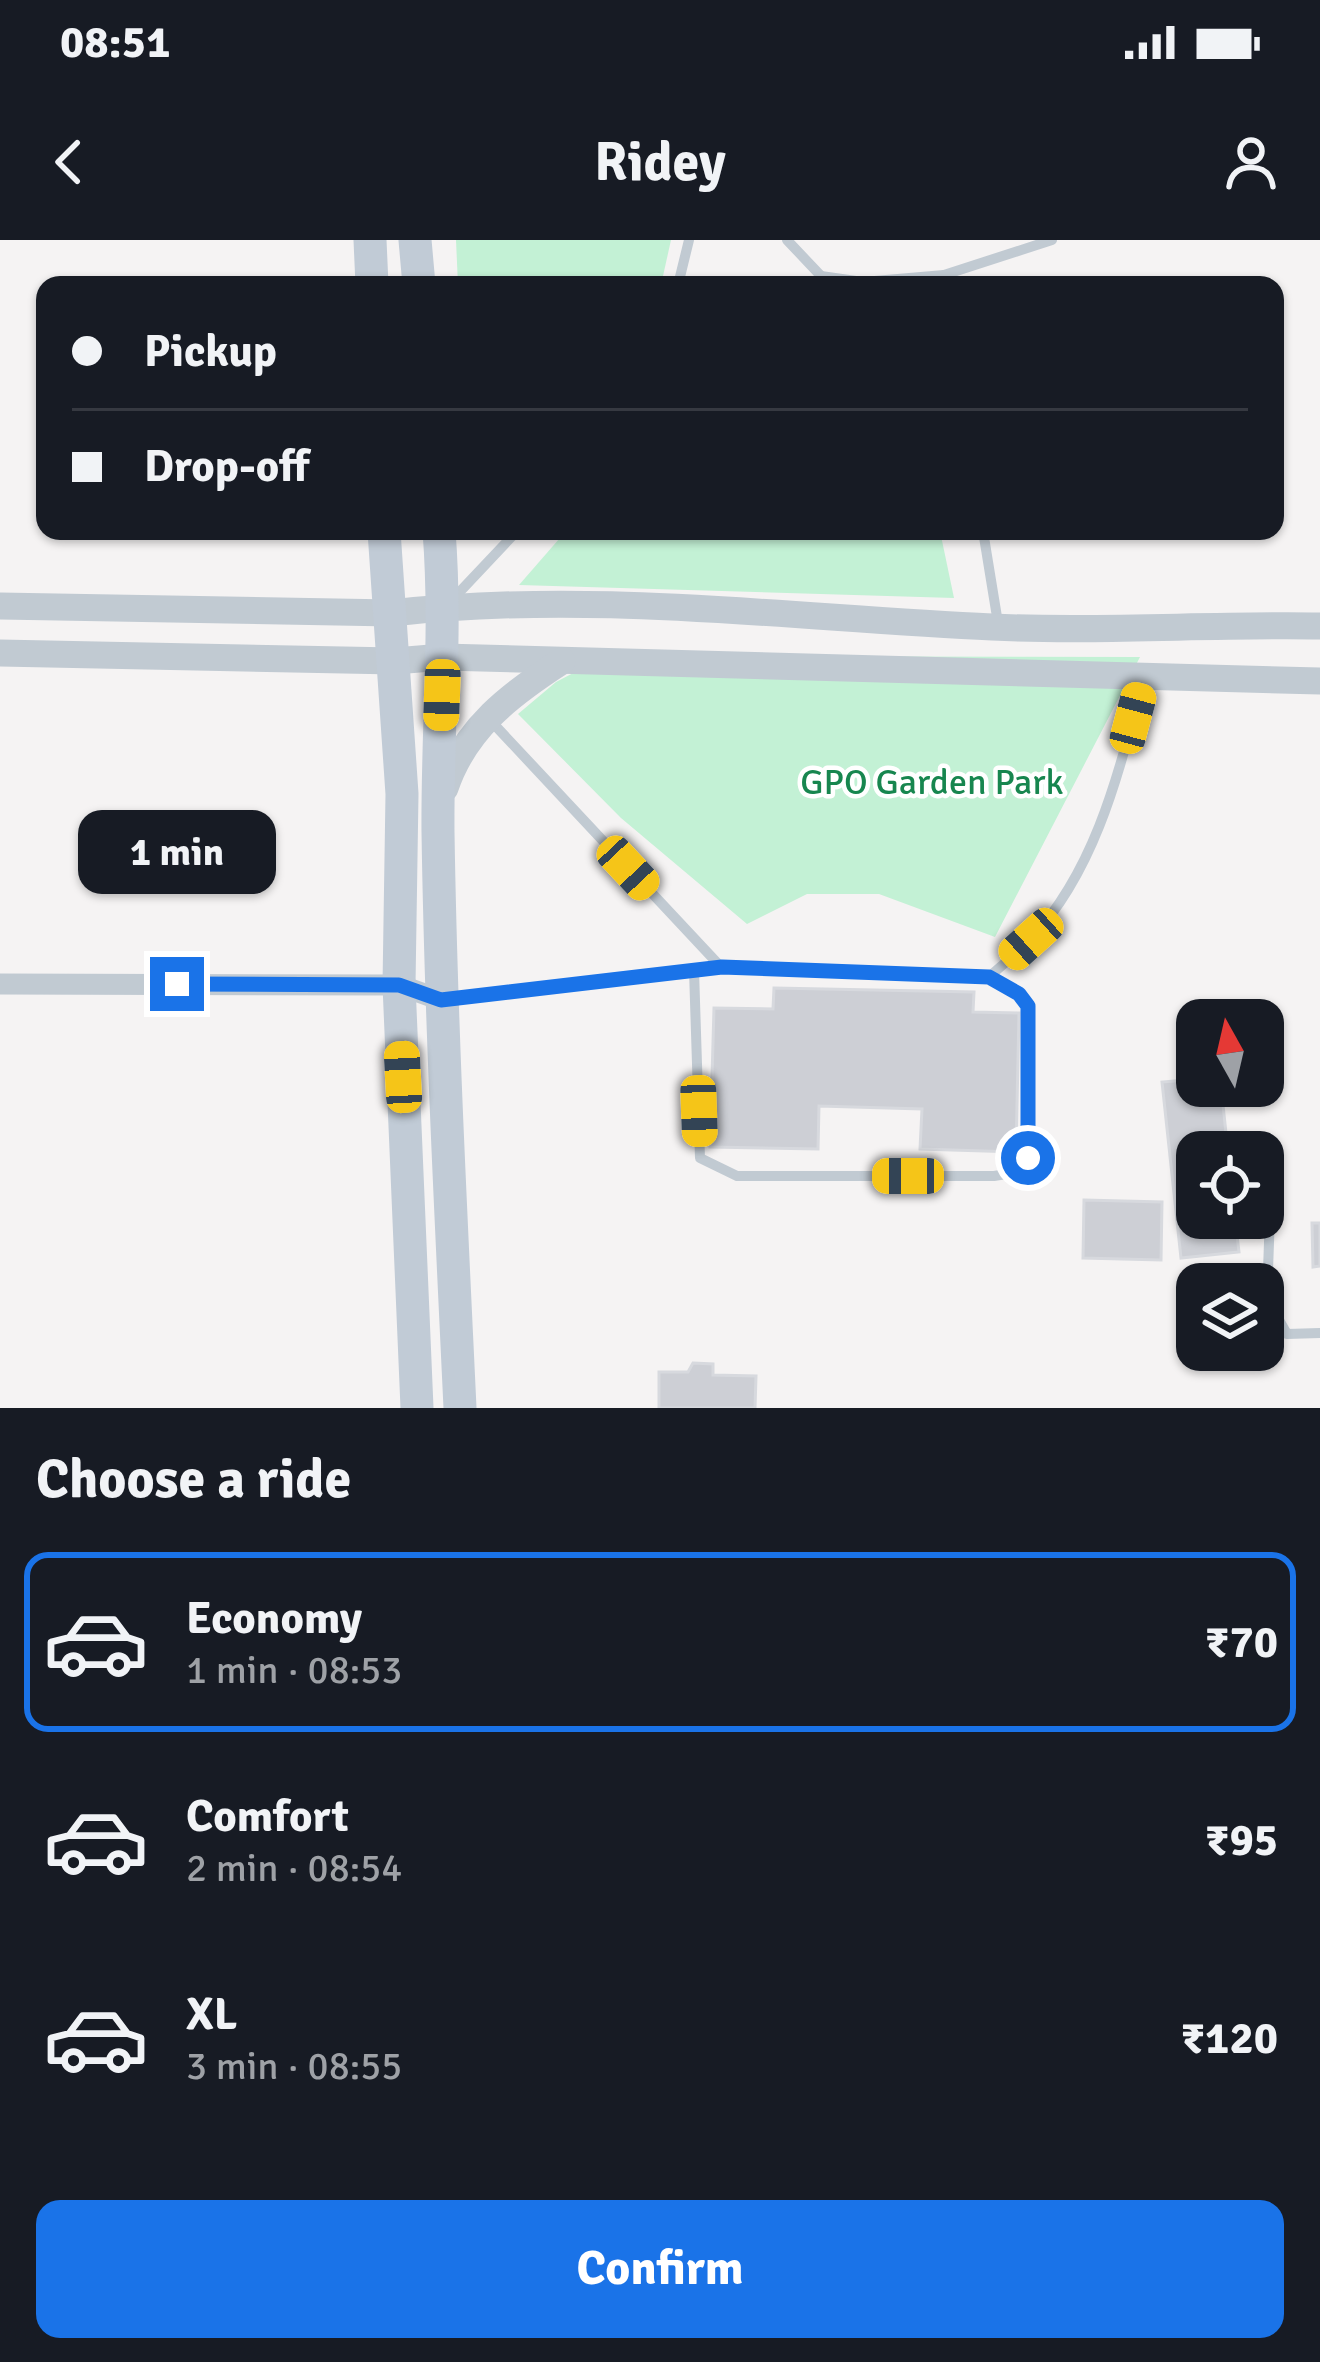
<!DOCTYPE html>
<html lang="en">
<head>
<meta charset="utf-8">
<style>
  :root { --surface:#171b24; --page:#242831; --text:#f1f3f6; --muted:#9ea1a6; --line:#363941; --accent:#1a73e8 }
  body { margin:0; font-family:Signika,sans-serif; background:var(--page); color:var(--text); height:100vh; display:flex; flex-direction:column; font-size:45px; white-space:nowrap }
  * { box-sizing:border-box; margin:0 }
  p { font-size:39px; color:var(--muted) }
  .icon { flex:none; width:66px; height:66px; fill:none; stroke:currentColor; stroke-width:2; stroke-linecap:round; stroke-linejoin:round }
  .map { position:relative; height:1168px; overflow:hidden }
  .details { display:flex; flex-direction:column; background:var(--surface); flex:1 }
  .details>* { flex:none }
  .top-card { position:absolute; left:36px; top:36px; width:1248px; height:264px; border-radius:24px; box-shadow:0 3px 9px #0004; display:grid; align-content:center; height:264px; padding:0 36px; background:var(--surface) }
  .needle { width:78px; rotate:352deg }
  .controls { position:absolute; left:1176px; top:759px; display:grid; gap:24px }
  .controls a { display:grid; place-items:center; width:108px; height:108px; border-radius:24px; background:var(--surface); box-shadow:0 3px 9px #0004; font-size:60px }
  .end { position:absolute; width:54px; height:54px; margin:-27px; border:15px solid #1a73e8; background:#fff; box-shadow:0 0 0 6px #fff }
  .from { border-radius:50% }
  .bubble { position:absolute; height:84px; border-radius:24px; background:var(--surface); box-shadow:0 3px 9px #0004; font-size:39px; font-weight:800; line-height:84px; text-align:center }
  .car { position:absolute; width:36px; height:72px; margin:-36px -18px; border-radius:15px; box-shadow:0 0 9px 3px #0007; background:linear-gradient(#f5c518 24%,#345 0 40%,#f5c518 0 76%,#345 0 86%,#f5c518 0) }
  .top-card b { display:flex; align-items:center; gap:42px; height:114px; font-size:45px }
  .top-card b+b { border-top:3px solid var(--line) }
  .top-card i { width:30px; height:30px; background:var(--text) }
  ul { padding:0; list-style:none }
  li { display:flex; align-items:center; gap:36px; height:180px; margin:0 24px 18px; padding:0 12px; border:6px solid transparent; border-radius:24px }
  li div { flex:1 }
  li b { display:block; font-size:45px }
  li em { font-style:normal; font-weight:800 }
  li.selected { border-color:var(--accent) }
  li>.icon { width:108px; height:108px; stroke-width:1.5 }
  h2 { padding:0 36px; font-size:54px; line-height:144px }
  .cta { display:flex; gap:24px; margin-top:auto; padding:24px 36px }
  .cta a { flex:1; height:138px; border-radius:24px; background:var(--accent); color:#fff; font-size:48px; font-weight:800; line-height:138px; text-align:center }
  .status { display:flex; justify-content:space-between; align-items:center; height:84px; padding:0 60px; background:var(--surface); direction:ltr }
  .status svg { height:33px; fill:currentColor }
  header { display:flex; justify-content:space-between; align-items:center; height:156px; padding:0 36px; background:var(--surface); font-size:54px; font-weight:800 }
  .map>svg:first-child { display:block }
  .green { fill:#c3f1d5 }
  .building { fill:#cdcfd5; stroke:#d7d9de; stroke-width:3 }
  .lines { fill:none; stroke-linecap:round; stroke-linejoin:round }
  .service { stroke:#c1cad2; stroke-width:10 }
  .minor { stroke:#c1cad2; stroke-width:21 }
  .tertiary { stroke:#c1cad2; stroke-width:27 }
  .secondary { stroke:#c1cbd6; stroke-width:33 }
  .route { stroke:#1a73e8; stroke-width:15 }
  .labels { text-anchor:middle; stroke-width:9; stroke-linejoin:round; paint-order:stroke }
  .park-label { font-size:36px; fill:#17864f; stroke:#fff }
</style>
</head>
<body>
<div class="status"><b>08:51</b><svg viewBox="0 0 49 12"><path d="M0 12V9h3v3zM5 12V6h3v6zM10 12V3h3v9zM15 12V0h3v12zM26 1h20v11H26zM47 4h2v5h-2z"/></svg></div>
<header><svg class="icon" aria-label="back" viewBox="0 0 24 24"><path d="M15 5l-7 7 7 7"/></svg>Ridey<svg class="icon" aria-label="person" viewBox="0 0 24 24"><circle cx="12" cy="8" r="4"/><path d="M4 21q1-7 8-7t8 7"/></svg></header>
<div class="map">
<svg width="1320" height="1168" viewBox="0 0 1320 1168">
  <rect width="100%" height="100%" fill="#f5f3f3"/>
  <g class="green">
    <polygon points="456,0 671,0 661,45 458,45"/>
    <polygon points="566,291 940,291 954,358 519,345"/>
    <polygon points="606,416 1140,417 995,697 879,654 807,654 747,684 621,578 518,474 556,442"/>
  </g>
  <g class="building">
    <polygon points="774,748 974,752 973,772 1019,773 1016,912 920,909 922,869 819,866 818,909 710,907 714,768 773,769"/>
    <polygon points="1197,839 1197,846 1221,846 1228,912 1197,912 1197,978 1235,978 1239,1012 1181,1018 1162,842"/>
    <polygon points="1084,960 1162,962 1161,1020 1083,1018"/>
    <polygon points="1312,983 1320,983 1320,1026 1313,1027"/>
    <polygon points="693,1123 713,1124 713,1135 756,1136 755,1168 659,1168 659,1132 688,1132"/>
  </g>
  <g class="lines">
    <g class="service">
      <polyline points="787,0 821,36 814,45"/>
      <polyline points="944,35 1052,0"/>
      <polyline points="821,36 863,42 944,35 945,45"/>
      <polyline points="678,45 689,0"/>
      <polyline points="983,291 998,383"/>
      <polyline points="452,360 517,291"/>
      <path d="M490 480 721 727 989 737C1003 724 1019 712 1031 699 1097 628 1119 531 1143 441"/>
      <polyline points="694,730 700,918 737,936 994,936 1019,932 1028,918 1028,766 1019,754 989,737"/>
      <polyline points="445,759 721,727"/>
      <polyline points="1270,974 1267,1059 1287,1094 1320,1093"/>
    </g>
    <polyline class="minor" points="0,744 399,745 441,760"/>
    <g class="tertiary">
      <path d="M0 366 392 373C591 350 794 378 992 387 1101 392 1211 384 1320 386"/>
      <polyline points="0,413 395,421 443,417 1320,441"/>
      <path d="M445 548C465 488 511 454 562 421"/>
    </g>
    <g class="secondary">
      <polyline points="370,0 372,45"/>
      <polyline points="415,0 419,45"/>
      <polyline points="384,291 402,554 399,745 417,1168"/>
      <path d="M439 291C447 392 437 491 438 592 441 784 451 976 460 1168"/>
    </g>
  </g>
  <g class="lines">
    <polyline class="route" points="177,744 399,745 441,760 722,727 989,737 1019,754 1028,766 1028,918"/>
  </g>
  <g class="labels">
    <g class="park-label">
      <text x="932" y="554">GPO Garden Park</text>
    </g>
  </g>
</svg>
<div class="controls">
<a><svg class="needle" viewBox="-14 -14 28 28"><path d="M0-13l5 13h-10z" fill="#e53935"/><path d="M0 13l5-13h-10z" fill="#9ea1a6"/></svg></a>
<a><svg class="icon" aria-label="locate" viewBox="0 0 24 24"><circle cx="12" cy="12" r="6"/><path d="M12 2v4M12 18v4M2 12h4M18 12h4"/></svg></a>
<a><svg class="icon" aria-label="layers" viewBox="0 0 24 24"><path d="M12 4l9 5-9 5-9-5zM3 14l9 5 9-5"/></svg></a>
</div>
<i class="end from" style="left:1028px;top:918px"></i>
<i class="end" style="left:177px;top:744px"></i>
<div class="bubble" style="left:78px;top:570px;width:198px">1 min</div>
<i class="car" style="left:442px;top:455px;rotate:182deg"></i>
<i class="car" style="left:1133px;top:478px;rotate:15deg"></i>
<i class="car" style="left:628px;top:628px;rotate:137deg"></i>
<i class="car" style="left:1031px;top:699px;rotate:228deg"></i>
<i class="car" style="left:403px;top:837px;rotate:357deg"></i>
<i class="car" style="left:699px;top:871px;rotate:178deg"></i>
<i class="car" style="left:908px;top:936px;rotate:270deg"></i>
<div class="top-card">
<b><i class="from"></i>Pickup</b>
<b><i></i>Drop-off</b>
</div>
</div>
<section class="details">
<h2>Choose a ride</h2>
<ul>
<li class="selected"><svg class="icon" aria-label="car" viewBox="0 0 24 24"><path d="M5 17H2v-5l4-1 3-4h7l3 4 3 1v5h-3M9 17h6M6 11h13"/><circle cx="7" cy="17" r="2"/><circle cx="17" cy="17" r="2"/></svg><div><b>Economy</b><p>1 min · 08:53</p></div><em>₹70</em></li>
<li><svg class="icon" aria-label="car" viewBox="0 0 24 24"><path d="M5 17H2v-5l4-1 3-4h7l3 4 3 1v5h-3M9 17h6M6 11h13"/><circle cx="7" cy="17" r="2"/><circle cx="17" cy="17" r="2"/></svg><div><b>Comfort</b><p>2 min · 08:54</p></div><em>₹95</em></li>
<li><svg class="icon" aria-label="car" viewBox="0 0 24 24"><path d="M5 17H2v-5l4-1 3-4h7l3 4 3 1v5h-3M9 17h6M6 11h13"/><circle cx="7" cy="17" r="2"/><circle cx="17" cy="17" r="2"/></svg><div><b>XL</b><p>3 min · 08:55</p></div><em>₹120</em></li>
</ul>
<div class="cta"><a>Confirm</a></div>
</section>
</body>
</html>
